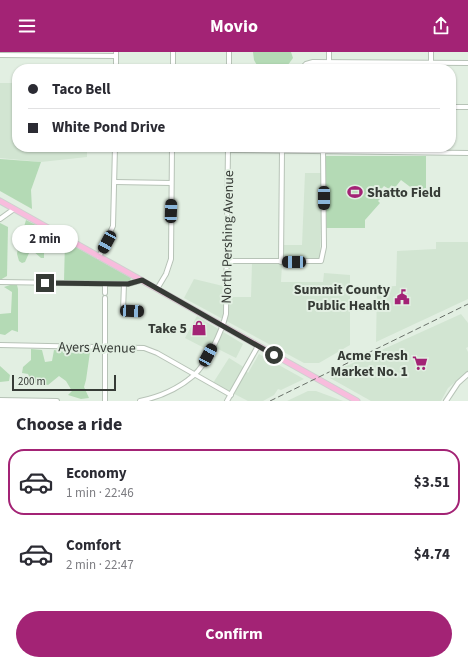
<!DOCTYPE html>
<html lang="en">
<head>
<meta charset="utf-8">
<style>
  :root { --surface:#fff; --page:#f2f2f3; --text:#2b2b33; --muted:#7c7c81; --line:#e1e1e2; --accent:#a32375 }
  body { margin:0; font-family:"Source Sans 3",sans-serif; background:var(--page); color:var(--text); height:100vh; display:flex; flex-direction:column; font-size:15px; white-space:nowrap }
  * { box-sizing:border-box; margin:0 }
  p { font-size:13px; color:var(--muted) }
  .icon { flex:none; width:22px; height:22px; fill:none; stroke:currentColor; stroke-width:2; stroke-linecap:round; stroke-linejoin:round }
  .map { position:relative; height:349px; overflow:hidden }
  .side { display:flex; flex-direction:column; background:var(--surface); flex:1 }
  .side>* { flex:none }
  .banner { position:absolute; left:12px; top:12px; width:444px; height:88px; border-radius:16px; box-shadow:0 1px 3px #0004; display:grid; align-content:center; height:88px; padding:0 16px; background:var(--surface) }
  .scale { position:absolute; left:12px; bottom:10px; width:104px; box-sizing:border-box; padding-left:4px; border:2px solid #363b36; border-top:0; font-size:11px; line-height:14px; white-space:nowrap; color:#363b36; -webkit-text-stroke:3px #e2efe2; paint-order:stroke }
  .end { position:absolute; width:18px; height:18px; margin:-9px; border:5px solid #363b36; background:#fff; box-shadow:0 0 0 2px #fff }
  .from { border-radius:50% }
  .bubble { position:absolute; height:28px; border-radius:14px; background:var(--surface); box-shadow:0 1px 3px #0004; font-size:13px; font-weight:700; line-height:28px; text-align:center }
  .car { position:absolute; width:12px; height:24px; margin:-12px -6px; border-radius:5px; box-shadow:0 0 3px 1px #0007; background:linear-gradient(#222 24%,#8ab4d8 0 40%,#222 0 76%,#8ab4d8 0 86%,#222 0) }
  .banner b { display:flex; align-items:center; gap:14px; height:38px; font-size:15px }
  .banner b+b { border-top:1px solid var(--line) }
  .banner i { width:10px; height:10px; background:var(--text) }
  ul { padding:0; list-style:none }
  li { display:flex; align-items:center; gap:12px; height:66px; margin:0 8px 6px; padding:0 8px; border:2px solid transparent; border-radius:16px }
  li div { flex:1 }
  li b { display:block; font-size:15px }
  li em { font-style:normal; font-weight:700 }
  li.selected { border-color:var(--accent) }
  li>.icon { width:36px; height:36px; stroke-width:1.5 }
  h2 { padding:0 16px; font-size:18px; line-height:48px }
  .primary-button { display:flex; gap:8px; margin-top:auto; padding:8px 16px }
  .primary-button a { flex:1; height:46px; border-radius:24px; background:var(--accent); color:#fff; font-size:16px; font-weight:700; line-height:46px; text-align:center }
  header { display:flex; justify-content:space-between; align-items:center; height:52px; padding:0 16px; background:var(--accent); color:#fff; font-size:18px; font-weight:700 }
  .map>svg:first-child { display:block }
  .built { fill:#d2e5d2 }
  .green { fill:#b4dab5 }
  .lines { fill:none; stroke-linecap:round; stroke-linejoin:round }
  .minor-casing { stroke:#b7c3b7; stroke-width:6 }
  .major-casing { stroke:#cfd0cf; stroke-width:7 }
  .minor { stroke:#fff; stroke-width:4 }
  .major { stroke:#f8bcdd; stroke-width:5 }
  .rail { stroke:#686f68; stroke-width:1; stroke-dasharray:6 3; stroke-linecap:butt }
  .route { stroke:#363b36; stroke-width:5 }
  .labels { text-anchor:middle; stroke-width:4; stroke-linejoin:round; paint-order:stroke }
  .poi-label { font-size:14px; font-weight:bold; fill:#363b36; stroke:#e2efe2; text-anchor:end }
  .street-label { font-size:14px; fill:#363b36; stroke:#e2efe2 }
</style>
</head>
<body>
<header><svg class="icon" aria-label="menu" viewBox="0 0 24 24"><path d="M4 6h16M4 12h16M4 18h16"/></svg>Movio<svg class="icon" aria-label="share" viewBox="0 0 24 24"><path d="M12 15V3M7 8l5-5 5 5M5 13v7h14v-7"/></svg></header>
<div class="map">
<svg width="468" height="349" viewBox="0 0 468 349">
  <rect width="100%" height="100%" fill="#e2efe2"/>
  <g class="built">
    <polygon points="0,31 17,31 17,95 87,95 87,105 41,110 0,106"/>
    <polygon points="305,121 322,121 320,207 284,207 283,204 283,193 302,193"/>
    <polygon points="436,190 468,190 468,247 376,290 377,235 396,234 397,199 436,197"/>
    <polygon points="252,211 282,212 281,230 323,230 324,221 350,223 350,293 319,311 304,311 184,246 194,227 223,234 230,245 251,245"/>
    <polygon points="461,262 468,271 468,295 466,296 468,300 468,319 448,336 441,349 371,349 330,326 333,320"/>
    <polygon points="197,264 243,292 236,306 214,295 212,300 185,286"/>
    <polygon points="259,302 304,327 281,338 278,337 274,343 263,349 248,349 213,331 229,306 242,314 248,321"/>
    <polygon points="308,339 316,339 343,349 287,349"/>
  </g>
  <g class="green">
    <polygon points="253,0 291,0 293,6 285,17 259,17 254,8"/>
    <polygon points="326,104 426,104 426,145 425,146 401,128 393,138 392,133 389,137 384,134 376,143 380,147 378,149 380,151 365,168 365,176 325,176"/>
    <polygon points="0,107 41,110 31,138 32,157 0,139"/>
    <polygon points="26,168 42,176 44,179 44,206 41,206 32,198 29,201 25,210 22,211 19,209 17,202 18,195"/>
    <polygon points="0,171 8,175 7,224 0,228"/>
    <polygon points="65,189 131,226 130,229 64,229"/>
    <polygon points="10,233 17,233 18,237 18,280 12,278 5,283 0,282 0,262 11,261 12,240 4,235"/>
    <polygon points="31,297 42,298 45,310 52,309 54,298 75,301 90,300 86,328 84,335 89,346 81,347 68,343 72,339 66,329 59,324 48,333 32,330 28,322 22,321 23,315 31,308"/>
    <polygon points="0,314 10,323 9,329 0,330"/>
  </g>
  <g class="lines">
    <g class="minor-casing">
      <g id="minor">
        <polyline points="229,0 229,17"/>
        <polyline points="0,3 116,4"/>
        <polyline points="329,10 329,0"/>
        <polyline points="116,17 116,0"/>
        <polyline points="173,17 173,0"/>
        <polyline points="301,17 306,12 313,10 468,11"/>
        <polyline points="431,17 431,0"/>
        <polyline points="451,55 468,55"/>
        <polyline points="228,98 468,101"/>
        <polyline points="115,130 171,131"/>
        <polyline points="0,167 14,157"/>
        <polyline points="99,205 113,174 115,95"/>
        <polyline points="227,209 321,209 324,195 323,99"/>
        <polyline points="281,210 282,98"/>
        <polyline points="0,230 128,232 142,228"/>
        <polyline points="105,232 105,241"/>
        <polyline points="124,232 123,259 141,260"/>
        <polyline points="157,237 166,222 171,207 172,95"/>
        <polyline points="0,293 144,296 157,301 231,343"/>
        <polyline points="0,348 57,349"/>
        <polyline points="105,349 105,246"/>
        <path d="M140 349C159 345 179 336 193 324 207 312 222 279 226 262L228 95"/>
        <polyline points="227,349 258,294"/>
        <polyline points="446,349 458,331 468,322"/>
      </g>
    </g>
    <g class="major-casing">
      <polyline id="major" points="0,149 357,349"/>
    </g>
    <use href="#minor" class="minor"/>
    <use href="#major" class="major"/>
    <polyline class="rail" points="270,349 468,252"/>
  </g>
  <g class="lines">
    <polyline class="route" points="45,231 128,232 142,228 274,303"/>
  </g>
  <defs>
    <g id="stadium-bare" transform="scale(1.2)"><path d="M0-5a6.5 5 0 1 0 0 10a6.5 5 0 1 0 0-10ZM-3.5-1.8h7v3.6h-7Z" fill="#a32375" stroke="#e2efe2" stroke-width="2.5" paint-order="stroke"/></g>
    <g id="civic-bare" transform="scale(1.2)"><path d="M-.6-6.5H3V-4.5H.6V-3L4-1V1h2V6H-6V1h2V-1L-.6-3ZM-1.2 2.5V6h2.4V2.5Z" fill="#a32375" stroke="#e2efe2" stroke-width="2.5" paint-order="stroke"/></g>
    <g id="shop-bare" transform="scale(1.2)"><path d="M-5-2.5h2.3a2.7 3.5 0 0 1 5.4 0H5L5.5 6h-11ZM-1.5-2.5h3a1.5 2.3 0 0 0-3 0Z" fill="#a32375" stroke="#e2efe2" stroke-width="2.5" paint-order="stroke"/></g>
    <g id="supermarket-bare" transform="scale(1.2)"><path d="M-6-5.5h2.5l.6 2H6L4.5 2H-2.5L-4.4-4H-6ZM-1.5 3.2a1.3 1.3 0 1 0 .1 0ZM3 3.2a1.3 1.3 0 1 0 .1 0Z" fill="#a32375" stroke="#e2efe2" stroke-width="2.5" paint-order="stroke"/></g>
  </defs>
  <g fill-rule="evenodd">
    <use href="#stadium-bare" x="355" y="140"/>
    <use href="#civic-bare" x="402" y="245"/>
    <use href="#shop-bare" x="199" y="276"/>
    <use href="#supermarket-bare" x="420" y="311"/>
  </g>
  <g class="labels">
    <g class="poi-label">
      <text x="367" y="145" text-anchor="start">Shatto Field</text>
      <text x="390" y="242">Summit County<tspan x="390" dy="16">Public Health</tspan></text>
      <text x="187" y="281">Take 5</text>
      <text x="408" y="308">Acme Fresh<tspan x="408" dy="16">Market No. 1</tspan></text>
    </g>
    <g class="street-label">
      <text transform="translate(227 185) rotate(-89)" y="5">North Pershing Avenue</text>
      <text transform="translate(97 295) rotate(1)" y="5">Ayers Avenue</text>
    </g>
  </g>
</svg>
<div class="scale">200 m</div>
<i class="end from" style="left:274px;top:303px"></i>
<i class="end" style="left:45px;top:231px"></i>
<div class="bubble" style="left:12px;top:173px;width:66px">2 min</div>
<i class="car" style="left:324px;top:146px;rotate:180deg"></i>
<i class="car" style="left:171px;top:159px;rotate:2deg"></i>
<i class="car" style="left:107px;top:190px;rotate:208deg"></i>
<i class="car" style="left:294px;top:210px;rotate:270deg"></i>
<i class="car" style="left:132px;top:259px;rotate:93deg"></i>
<i class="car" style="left:208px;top:303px;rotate:28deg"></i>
<div class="banner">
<b><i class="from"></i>Taco Bell</b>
<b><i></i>White Pond Drive</b>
</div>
</div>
<section class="side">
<h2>Choose a ride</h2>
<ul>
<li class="selected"><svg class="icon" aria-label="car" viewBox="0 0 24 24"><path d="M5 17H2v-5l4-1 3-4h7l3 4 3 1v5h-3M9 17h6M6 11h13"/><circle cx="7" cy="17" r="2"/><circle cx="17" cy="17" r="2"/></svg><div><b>Economy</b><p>1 min · 22:46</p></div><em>$3.51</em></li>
<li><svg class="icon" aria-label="car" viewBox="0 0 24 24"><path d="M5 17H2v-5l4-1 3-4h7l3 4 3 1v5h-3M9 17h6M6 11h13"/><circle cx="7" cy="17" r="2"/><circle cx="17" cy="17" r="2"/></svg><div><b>Comfort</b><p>2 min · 22:47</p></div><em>$4.74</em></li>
</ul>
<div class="primary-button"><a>Confirm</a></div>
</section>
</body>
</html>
